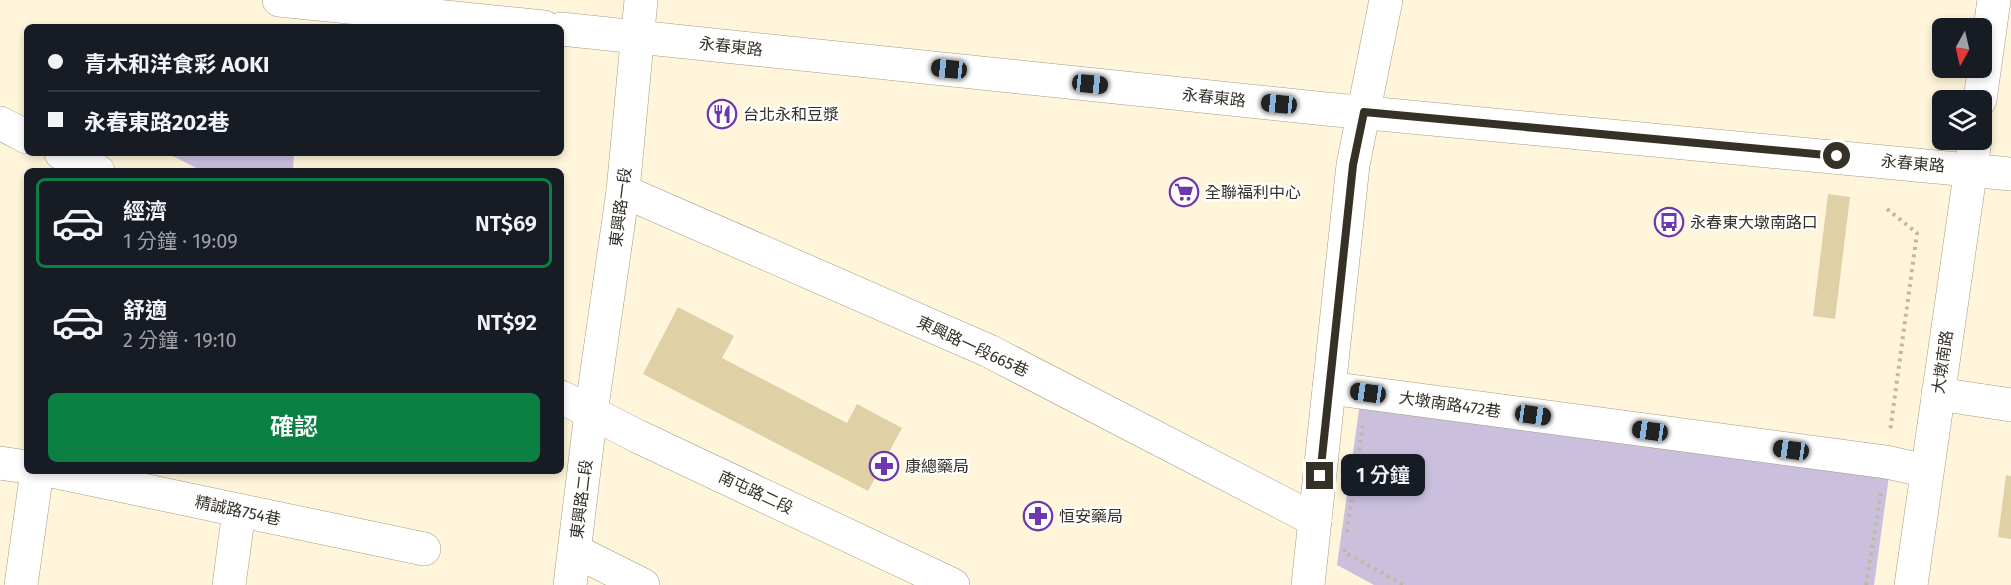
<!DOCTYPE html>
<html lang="zh-TW">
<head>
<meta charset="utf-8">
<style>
  :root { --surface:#171b24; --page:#20242c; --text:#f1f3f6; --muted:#9ea1a6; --line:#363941; --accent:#0b8043 }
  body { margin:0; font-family:"Fira Sans","Noto Sans TC",sans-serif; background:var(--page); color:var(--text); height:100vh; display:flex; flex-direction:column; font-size:22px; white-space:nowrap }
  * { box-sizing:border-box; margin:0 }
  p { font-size:20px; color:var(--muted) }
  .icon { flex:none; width:33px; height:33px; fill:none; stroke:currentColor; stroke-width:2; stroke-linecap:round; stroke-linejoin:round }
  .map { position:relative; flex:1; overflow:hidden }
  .panel { position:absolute; left:24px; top:168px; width:540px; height:306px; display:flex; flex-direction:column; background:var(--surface); border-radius:9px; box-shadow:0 3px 9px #0003 }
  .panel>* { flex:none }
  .hud { position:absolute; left:24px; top:24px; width:540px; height:132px; border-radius:9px; box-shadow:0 3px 9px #0003; display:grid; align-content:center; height:132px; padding:0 24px; background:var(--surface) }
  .needle { width:39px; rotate:188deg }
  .controls { position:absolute; left:1932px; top:18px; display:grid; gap:12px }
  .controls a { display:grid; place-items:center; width:60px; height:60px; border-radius:9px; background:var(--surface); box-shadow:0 3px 9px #0003; font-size:30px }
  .end { position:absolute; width:27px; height:27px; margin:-14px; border:8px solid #353127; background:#fff; box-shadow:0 0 0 3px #fff }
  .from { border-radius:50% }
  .bubble { position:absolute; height:42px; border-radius:9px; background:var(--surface); box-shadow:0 3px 9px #0003; font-size:20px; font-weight:600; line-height:42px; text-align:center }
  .car { position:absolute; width:18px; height:36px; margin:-18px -9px; border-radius:8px; box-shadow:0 0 4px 2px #0007; background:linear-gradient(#222 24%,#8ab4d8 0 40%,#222 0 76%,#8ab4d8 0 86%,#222 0) }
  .hud b { display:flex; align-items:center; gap:21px; height:57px; font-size:22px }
  .hud b+b { border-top:2px solid var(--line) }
  .hud i { width:15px; height:15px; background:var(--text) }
  ul { padding:10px 0 0; list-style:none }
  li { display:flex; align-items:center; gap:18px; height:90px; margin:0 12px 9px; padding:0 12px; border:3px solid transparent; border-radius:9px }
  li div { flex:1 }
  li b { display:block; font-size:22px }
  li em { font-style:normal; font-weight:600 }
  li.current { border-color:var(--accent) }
  li>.icon { width:54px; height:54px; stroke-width:1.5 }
  .action { display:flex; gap:12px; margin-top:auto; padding:12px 24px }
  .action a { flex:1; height:69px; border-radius:9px; background:var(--accent); color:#fff; font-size:24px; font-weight:600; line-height:69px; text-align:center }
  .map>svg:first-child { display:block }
  .green { fill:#cac0de }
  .building { fill:#dfd0a6 }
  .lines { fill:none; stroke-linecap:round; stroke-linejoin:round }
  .minor-casing { stroke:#a49b82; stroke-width:34 }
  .major-casing { stroke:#a49b82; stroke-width:34 }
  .path { stroke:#c0b8a2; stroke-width:4; stroke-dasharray:3 4.5; stroke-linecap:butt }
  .minor { stroke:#fff; stroke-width:33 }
  .major { stroke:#fff; stroke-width:33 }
  .route { stroke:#353127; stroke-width:8 }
  .labels { text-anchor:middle; stroke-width:4.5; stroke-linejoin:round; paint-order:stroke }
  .street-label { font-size:16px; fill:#353127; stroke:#fff }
  .poi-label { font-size:16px; fill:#353127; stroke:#fff; text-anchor:start }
</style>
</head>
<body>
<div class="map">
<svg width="2011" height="585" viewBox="0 0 2011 585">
  <rect width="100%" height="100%" fill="#fff5da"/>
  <g class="green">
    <polygon points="167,153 294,153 293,171 202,171"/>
    <polygon points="1360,403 1889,476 1874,585 1374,585 1337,565"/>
  </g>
  <g class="building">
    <polygon points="1828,194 1850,197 1835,319 1813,316"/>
    <polygon points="678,307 734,336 722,358 847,423 857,404 902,428 868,491 643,374"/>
    <polygon points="2006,475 2011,476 2011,539 1998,537"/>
  </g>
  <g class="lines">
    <g class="minor-casing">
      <g id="minor">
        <polyline points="279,0 544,27"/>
        <polyline points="561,29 1326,109 2011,174"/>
        <polyline points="1980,100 1994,0"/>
        <polyline points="623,191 989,351 1315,520"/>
        <polyline points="1329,388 1886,462 1927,471"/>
        <polyline points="1938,394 2011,405"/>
        <polyline points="0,463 27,467"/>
        <polyline points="52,471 424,549"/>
        <polyline points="575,551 643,585"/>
        <polyline points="21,585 37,471"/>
        <polyline points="229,585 239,511"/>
        <polyline points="570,585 591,413 623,191 641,0"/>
        <polyline points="1308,585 1353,165 1386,0"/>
        <polyline points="1911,585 1975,140"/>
      </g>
    </g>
    <g class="major-casing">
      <g id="major">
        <polyline points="0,123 27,137"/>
        <polyline points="61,153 98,171"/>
        <polyline points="561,397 637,436 953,585"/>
      </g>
    </g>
    <g class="path">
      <polyline points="1887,209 1917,233 1890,432"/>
      <polyline points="1347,532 1363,424"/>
      <polyline points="1345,549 1344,552 1404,585"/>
      <polyline points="1866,585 1881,493"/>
    </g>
    <use href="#minor" class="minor"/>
    <use href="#major" class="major"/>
  </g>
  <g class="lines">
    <polyline class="route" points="1320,476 1353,165 1364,112 1837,156"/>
  </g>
  <defs>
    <g id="restaurant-ring" transform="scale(1.5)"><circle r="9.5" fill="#fff" stroke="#6e37ae" stroke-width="1.5"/><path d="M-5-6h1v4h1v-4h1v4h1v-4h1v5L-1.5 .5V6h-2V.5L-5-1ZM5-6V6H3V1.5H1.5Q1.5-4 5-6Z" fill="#6e37ae"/></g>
    <g id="supermarket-ring" transform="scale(1.5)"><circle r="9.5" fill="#fff" stroke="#6e37ae" stroke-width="1.5"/><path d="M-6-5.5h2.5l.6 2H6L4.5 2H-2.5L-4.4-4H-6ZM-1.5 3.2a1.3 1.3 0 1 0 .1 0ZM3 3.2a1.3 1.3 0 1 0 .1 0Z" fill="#6e37ae"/></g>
    <g id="bus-ring" transform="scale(1.5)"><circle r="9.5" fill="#fff" stroke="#6e37ae" stroke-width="1.5"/><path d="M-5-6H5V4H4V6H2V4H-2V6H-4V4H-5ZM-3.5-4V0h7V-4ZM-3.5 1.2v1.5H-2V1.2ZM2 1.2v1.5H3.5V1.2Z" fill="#6e37ae"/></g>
    <g id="pharmacy-ring" transform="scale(1.5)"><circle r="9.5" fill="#fff" stroke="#6e37ae" stroke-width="1.5"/><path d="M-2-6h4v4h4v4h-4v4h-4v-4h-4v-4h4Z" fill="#6e37ae"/></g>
  </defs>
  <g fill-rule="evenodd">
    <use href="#restaurant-ring" x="722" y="114"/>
    <use href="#supermarket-ring" x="1184" y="192"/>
    <use href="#bus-ring" x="1669" y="222"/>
    <use href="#pharmacy-ring" x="884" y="466"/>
    <use href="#pharmacy-ring" x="1038" y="516"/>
  </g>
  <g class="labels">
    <g class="street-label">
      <text transform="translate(731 46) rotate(6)" y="6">永春東路</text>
      <text transform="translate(1214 97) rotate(6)" y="6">永春東路</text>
      <text transform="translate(1913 163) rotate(5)" y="6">永春東路</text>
      <text transform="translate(620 207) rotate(-83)" y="6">東興路一段</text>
      <text transform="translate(973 346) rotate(25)" y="6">東興路一段665巷</text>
      <text transform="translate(1942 362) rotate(-82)" y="6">大墩南路</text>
      <text transform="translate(1450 404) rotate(8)" y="6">大墩南路472巷</text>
      <text transform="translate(756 492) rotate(25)" y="6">南屯路二段</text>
      <text transform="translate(581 499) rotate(-83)" y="6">東興路二段</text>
      <text transform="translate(238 510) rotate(12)" y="6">精誠路754巷</text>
    </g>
    <g class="poi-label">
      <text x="743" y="120">台北永和豆漿</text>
      <text x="1205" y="198">全聯福利中心</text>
      <text x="1690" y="228">永春東大墩南路口</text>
      <text x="905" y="472">康總藥局</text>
      <text x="1059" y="522">恒安藥局</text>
    </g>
  </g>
</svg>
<div class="controls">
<a><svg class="needle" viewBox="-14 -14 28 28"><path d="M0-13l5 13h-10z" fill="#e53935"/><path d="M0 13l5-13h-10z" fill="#9ea1a6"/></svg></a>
<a><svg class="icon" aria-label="layers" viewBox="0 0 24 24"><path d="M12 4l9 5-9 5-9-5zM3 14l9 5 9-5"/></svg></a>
</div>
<i class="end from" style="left:1837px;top:156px"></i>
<i class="end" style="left:1320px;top:476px"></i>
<div class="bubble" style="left:1341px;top:454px;width:84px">1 分鐘</div>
<i class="car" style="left:949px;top:69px;rotate:276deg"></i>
<i class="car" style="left:1090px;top:84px;rotate:96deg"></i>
<i class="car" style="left:1279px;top:104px;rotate:276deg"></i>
<i class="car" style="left:1368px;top:393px;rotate:278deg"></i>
<i class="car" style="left:1533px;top:415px;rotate:98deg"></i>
<i class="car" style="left:1650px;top:431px;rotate:278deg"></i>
<i class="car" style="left:1791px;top:450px;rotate:278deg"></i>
<div class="hud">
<b><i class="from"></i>青木和洋食彩 AOKI</b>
<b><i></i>永春東路202巷</b>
</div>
<section class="panel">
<ul>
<li class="current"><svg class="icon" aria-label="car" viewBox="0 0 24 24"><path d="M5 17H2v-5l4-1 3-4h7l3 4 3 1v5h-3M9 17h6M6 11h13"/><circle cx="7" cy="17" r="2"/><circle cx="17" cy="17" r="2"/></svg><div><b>經濟</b><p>1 分鐘 · 19:09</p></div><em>NT$69</em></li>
<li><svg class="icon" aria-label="car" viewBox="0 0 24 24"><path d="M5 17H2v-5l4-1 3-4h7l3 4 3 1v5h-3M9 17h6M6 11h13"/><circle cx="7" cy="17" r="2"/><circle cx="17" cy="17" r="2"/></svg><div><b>舒適</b><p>2 分鐘 · 19:10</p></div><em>NT$92</em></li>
</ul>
<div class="action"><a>確認</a></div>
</section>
</div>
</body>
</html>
